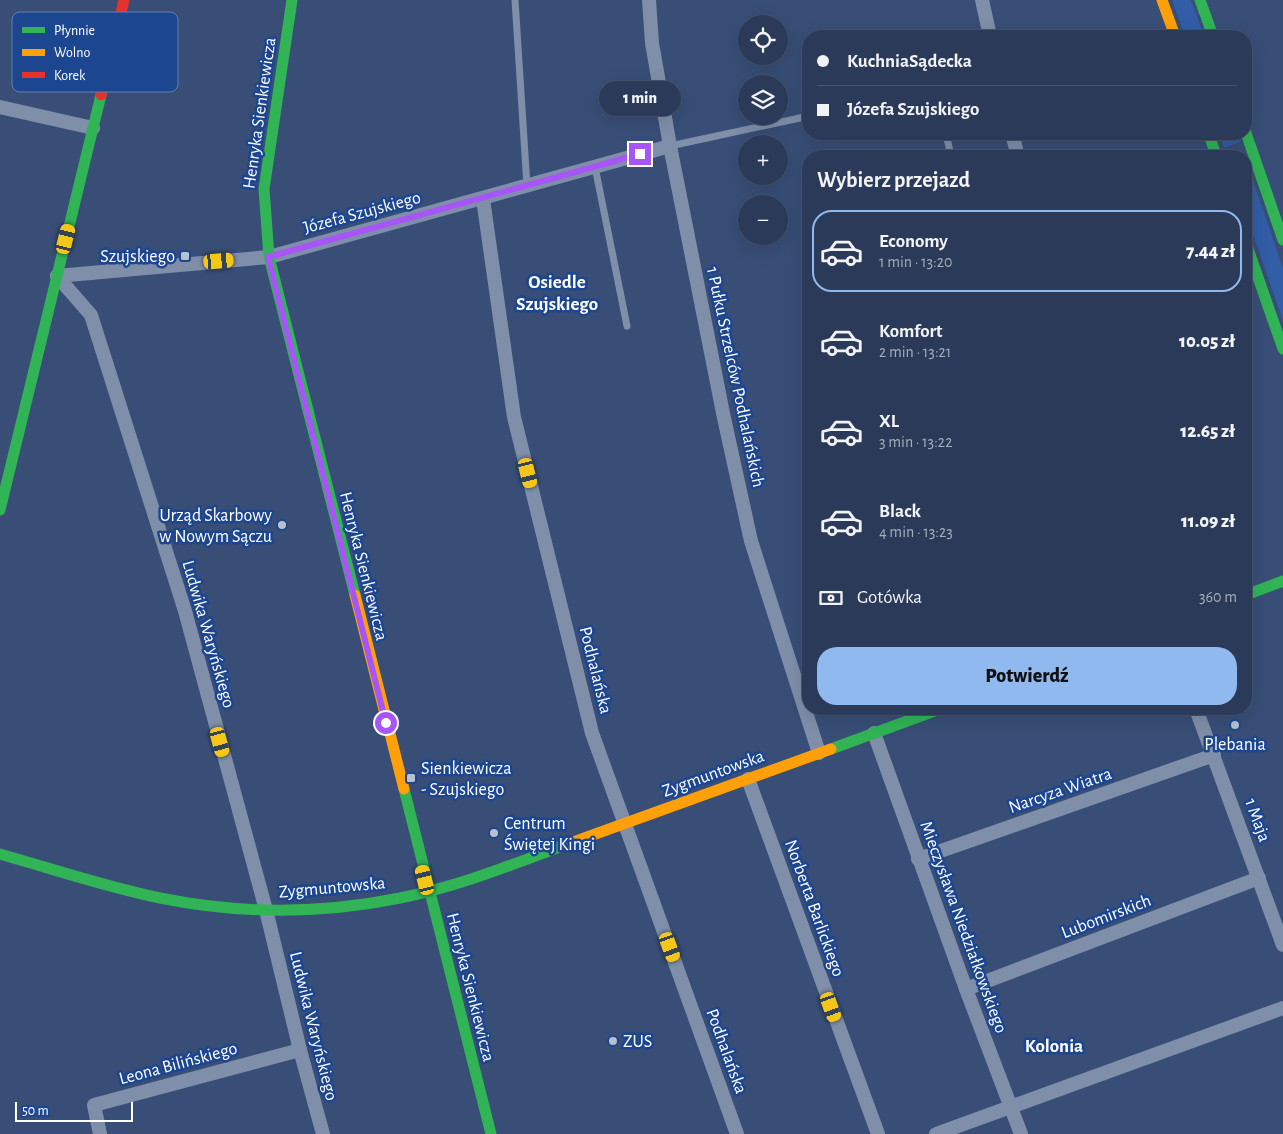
<!DOCTYPE html>
<html lang="pl">
<head>
<meta charset="utf-8">
<style>
  :root { --surface:#2a3a58; --page:#364561; --text:#f1f3f6; --muted:#a5adba; --line:#46546e; --accent:#90b9f0 }
  body { margin:0; font-family:"Alegreya Sans",sans-serif; background:var(--page); color:var(--text); height:100vh; display:flex; flex-direction:column; font-size:19px; white-space:nowrap }
  * { box-sizing:border-box; margin:0 }
  p { font-size:16px; color:var(--muted) }
  .icon { flex:none; width:28px; height:28px; fill:none; stroke:currentColor; stroke-width:2; stroke-linecap:round; stroke-linejoin:round }
  .map { position:relative; flex:1; overflow:hidden }
  .side { position:absolute; left:802px; top:150px; width:450px; height:565px; display:flex; flex-direction:column; background:var(--surface); border-radius:20px; box-shadow:0 5px 20px #0002,0 0 0 1px var(--line) }
  .side>* { flex:none }
  .top-card { position:absolute; left:802px; top:30px; width:450px; height:110px; border-radius:20px; box-shadow:0 5px 20px #0002,0 0 0 1px var(--line); display:grid; align-content:center; height:110px; padding:0 15px; background:var(--surface) }
  .fabs { position:absolute; left:738px; top:15px; display:grid; gap:10px }
  .fabs a { display:grid; place-items:center; width:50px; height:50px; border-radius:50%; background:var(--surface); box-shadow:0 5px 20px #0002,0 0 0 1px var(--line); font-size:25px }
  .scale { position:absolute; left:15px; bottom:12px; width:118px; box-sizing:border-box; padding-left:5px; border:2px solid #fff; border-top:0; font-size:14px; line-height:18px; white-space:nowrap; color:#fff; -webkit-text-stroke:4px #1d4691; paint-order:stroke }
  .end { position:absolute; width:22px; height:22px; margin:-11px; border:6px solid #a855f7; background:#fff; box-shadow:0 0 0 2px #fff }
  .from { border-radius:50% }
  .bubble { position:absolute; height:35px; border-radius:18px; background:var(--surface); box-shadow:0 5px 20px #0002,0 0 0 1px var(--line); font-size:16px; font-weight:800; line-height:35px; text-align:center }
  .car { position:absolute; width:15px; height:30px; margin:-15px -8px; border-radius:6px; box-shadow:0 0 4px 1px #0007; background:linear-gradient(#f5c518 24%,#345 0 40%,#f5c518 0 76%,#345 0 86%,#f5c518 0) }
  .top-card b { display:flex; align-items:center; gap:18px; height:48px; font-size:19px }
  .top-card b+b { border-top:1px solid var(--line) }
  .top-card i { width:12px; height:12px; background:var(--text) }
  ul { padding:0; list-style:none }
  li { display:flex; align-items:center; gap:15px; height:82px; margin:0 10px 8px; padding:0 5px; border:2px solid transparent; border-radius:20px }
  li div { flex:1 }
  li b { display:block; font-size:19px }
  li em { font-style:normal; font-weight:800 }
  li.active { border-color:var(--accent) }
  li>.icon { width:45px; height:45px; stroke-width:1.5 }
  h2 { padding:0 15px; font-size:22px; line-height:60px }
  .pay { display:flex; align-items:center; gap:12px; height:55px; padding:0 15px; font-size:19px }
  .pay p { margin-inline-start:auto }
  .cta { display:flex; gap:10px; margin-top:auto; padding:10px 15px }
  .cta a { flex:1; height:58px; border-radius:20px; background:var(--accent); color:#111; font-size:20px; font-weight:800; line-height:58px; text-align:center }
  .map>svg:first-child { display:block }
  .green { fill:#325da7 }
  .lines { fill:none; stroke-linecap:round; stroke-linejoin:round }
  .lane { stroke:#7f8fa9; stroke-width:7 }
  .street { stroke:#7f8fa9; stroke-width:14 }
  .fast { stroke:#30b455; stroke-width:11 }
  .slow { stroke:#ff9f0a; stroke-width:11 }
  .jam { stroke:#e5322d; stroke-width:11 }
  .route { stroke:#a855f7; stroke-width:6 }
  .poi-dot { fill:#b9c1cf; stroke:#1d4691; stroke-width:2 }
  .labels { text-anchor:middle; stroke-width:5; stroke-linejoin:round; paint-order:stroke }
  .street-label { font-size:18px; fill:#fff; stroke:#1d4691 }
  .poi-label { font-size:18px; fill:#fff; stroke:#1d4691; text-anchor:start }
  .neighbourhood-label { font-size:19px; font-weight:bold; fill:#fff; stroke:#1d4691 }
  .key { fill:#1d4691; stroke:#617eb2; stroke-width:1 }
  .key-label { font-size:14px; fill:#fff }
</style>
</head>
<body>
<div class="map">
<svg width="1283" height="1134" viewBox="0 0 1283 1134">
  <rect width="100%" height="100%" fill="#384e76"/>
  <g class="green">
    <polygon points="1172,0 1191,0 1204,36 1185,36"/>
    <polygon points="1219,134 1237,134 1240,142 1224,148"/>
    <polygon points="1246,160 1283,268 1283,321 1246,214"/>
  </g>
  <g class="lines">
    <g class="lane">
      <polyline points="515,0 527,186"/>
      <polyline points="946,134 951,156"/>
      <polyline points="670,146 809,116"/>
      <polyline points="595,167 627,326"/>
    </g>
    <g class="street">
      <polyline points="649,0 652,43 670,146 724,418 751,541 819,753"/>
      <polyline points="982,0 990,36"/>
      <polyline points="0,107 93,128"/>
      <polyline points="1012,134 1018,156"/>
      <polyline points="483,199 514,417 592,733 737,1134"/>
      <polyline points="57,276 91,315 185,611 266,910 300,1050 323,1134"/>
      <polyline points="57,276 269,257 670,146"/>
      <polyline points="1196,709 1283,945"/>
      <polyline points="874,733 966,989 1021,1134"/>
      <polyline points="748,779 878,1134"/>
      <polyline points="918,859 1214,755"/>
      <polyline points="966,989 1259,878"/>
      <polyline points="100,1134 94,1105 300,1050"/>
      <polyline points="936,1134 1283,1008"/>
    </g>
    <g class="fast">
      <polyline points="292,0 264,189 269,257 355,595"/>
      <polyline points="1200,0 1213,36"/>
      <polyline points="1246,133 1283,240"/>
      <polyline points="1209,134 1216,156"/>
      <polyline points="1246,243 1283,349"/>
      <polyline points="0,510 101,95"/>
      <polyline points="1246,595 1283,581"/>
      <polyline points="831,749 940,709"/>
      <polyline points="404,789 491,1134"/>
      <path d="M0 854C53 869 106 887 160 898 239 914 321 914 400 898 457 887 511 865 565 845"/>
    </g>
    <g class="slow">
      <polyline points="1162,0 1175,36"/>
      <polyline points="355,595 404,789"/>
      <polyline points="565,845 831,749"/>
    </g>
    <polyline class="jam" points="101,95 124,0"/>
  </g>
  <g class="lines">
    <polyline class="route" points="386,723 268,257 640,154"/>
  </g>
  <g class="poi-dot">
    <rect x="180" y="251" width="10" height="10" rx="2.5"/>
    <circle cx="282" cy="525" r="5"/>
    <circle cx="1235" cy="725" r="5"/>
    <rect x="406" y="773" width="10" height="10" rx="2.5"/>
    <circle cx="494" cy="833" r="5"/>
    <circle cx="613" cy="1041" r="5"/>
  </g>
  <g class="labels">
    <g class="street-label">
      <text transform="translate(259 113) rotate(-82)" y="6">Henryka Sienkiewicza</text>
      <text transform="translate(362 212) rotate(-15)" y="6">Józefa Szujskiego</text>
      <text transform="translate(736 377) rotate(78)" y="6">1 Pułku Strzelców Podhalańskich</text>
      <text transform="translate(364 566) rotate(76)" y="6">Henryka Sienkiewicza</text>
      <text transform="translate(209 634) rotate(74)" y="6">Ludwika Waryńskiego</text>
      <text transform="translate(596 670) rotate(76)" y="6">Podhalańska</text>
      <text transform="translate(713 773) rotate(-20)" y="6">Zygmuntowska</text>
      <text transform="translate(1060 790) rotate(-19)" y="6">Narcyza Wiatra</text>
      <text transform="translate(1258 820) rotate(70)" y="6">1 Maja</text>
      <text transform="translate(332 887) rotate(-5)" y="6">Zygmuntowska</text>
      <text transform="translate(815 908) rotate(70)" y="6">Norberta Barlickiego</text>
      <text transform="translate(1106 916) rotate(-21)" y="6">Lubomirskich</text>
      <text transform="translate(964 927) rotate(70)" y="6">Mieczysława Niedziałkowskiego</text>
      <text transform="translate(471 987) rotate(76)" y="6">Henryka Sienkiewicza</text>
      <text transform="translate(314 1026) rotate(76)" y="6">Ludwika Waryńskiego</text>
      <text transform="translate(727 1051) rotate(70)" y="6">Podhalańska</text>
      <text transform="translate(178 1063) rotate(-15)" y="6">Leona Bilińskiego</text>
    </g>
    <g class="poi-label">
      <text x="175" y="262" text-anchor="end">Szujskiego</text>
      <text x="272" y="521" text-anchor="end">Urząd Skarbowy<tspan x="272" dy="21">w Nowym Sączu</tspan></text>
      <text x="1235" y="750" text-anchor="middle">Plebania</text>
      <text x="421" y="774">Sienkiewicza<tspan x="421" dy="21">- Szujskiego</tspan></text>
      <text x="504" y="829">Centrum<tspan x="504" dy="21">Świętej Kingi</tspan></text>
      <text x="623" y="1047">ZUS</text>
    </g>
    <g class="neighbourhood-label">
      <text x="557" y="288">Osiedle<tspan x="557" dy="22">Szujskiego</tspan></text>
      <text x="1054" y="1052">Kolonia</text>
    </g>
  </g>
  <rect x="12" y="12" width="166" height="80" rx="8" class="key"/>
  <rect x="22" y="27" width="23" height="6" fill="#30b455"/>
  <rect x="22" y="49" width="23" height="7" fill="#ff9f0a"/>
  <rect x="22" y="72" width="23" height="6" fill="#e5322d"/>
  <g class="key-label">
    <text x="54" y="35">Płynnie</text>
    <text x="54" y="57">Wolno</text>
    <text x="54" y="80">Korek</text>
  </g>
</svg>
<div class="fabs">
<a><svg class="icon" aria-label="locate" viewBox="0 0 24 24"><circle cx="12" cy="12" r="6"/><path d="M12 2v4M12 18v4M2 12h4M18 12h4"/></svg></a>
<a><svg class="icon" aria-label="layers" viewBox="0 0 24 24"><path d="M12 4l9 5-9 5-9-5zM3 14l9 5 9-5"/></svg></a>
<a>+</a>
<a>−</a>
</div>
<div class="scale">50 m</div>
<i class="end from" style="left:386px;top:723px"></i>
<i class="end" style="left:640px;top:154px"></i>
<div class="bubble" style="left:599px;top:81px;width:82px">1 min</div>
<i class="car" style="left:66px;top:239px;rotate:14deg"></i>
<i class="car" style="left:219px;top:261px;rotate:85deg"></i>
<i class="car" style="left:528px;top:473px;rotate:166deg"></i>
<i class="car" style="left:220px;top:742px;rotate:165deg"></i>
<i class="car" style="left:425px;top:880px;rotate:346deg"></i>
<i class="car" style="left:670px;top:947px;rotate:160deg"></i>
<i class="car" style="left:831px;top:1007px;rotate:160deg"></i>
<div class="top-card">
<b><i class="from"></i>KuchniaSądecka</b>
<b><i></i>Józefa Szujskiego</b>
</div>
<section class="side">
<h2>Wybierz przejazd</h2>
<ul>
<li class="active"><svg class="icon" aria-label="car" viewBox="0 0 24 24"><path d="M5 17H2v-5l4-1 3-4h7l3 4 3 1v5h-3M9 17h6M6 11h13"/><circle cx="7" cy="17" r="2"/><circle cx="17" cy="17" r="2"/></svg><div><b>Economy</b><p>1 min · 13:20</p></div><em>7.44 zł</em></li>
<li><svg class="icon" aria-label="car" viewBox="0 0 24 24"><path d="M5 17H2v-5l4-1 3-4h7l3 4 3 1v5h-3M9 17h6M6 11h13"/><circle cx="7" cy="17" r="2"/><circle cx="17" cy="17" r="2"/></svg><div><b>Komfort</b><p>2 min · 13:21</p></div><em>10.05 zł</em></li>
<li><svg class="icon" aria-label="car" viewBox="0 0 24 24"><path d="M5 17H2v-5l4-1 3-4h7l3 4 3 1v5h-3M9 17h6M6 11h13"/><circle cx="7" cy="17" r="2"/><circle cx="17" cy="17" r="2"/></svg><div><b>XL</b><p>3 min · 13:22</p></div><em>12.65 zł</em></li>
<li><svg class="icon" aria-label="car" viewBox="0 0 24 24"><path d="M5 17H2v-5l4-1 3-4h7l3 4 3 1v5h-3M9 17h6M6 11h13"/><circle cx="7" cy="17" r="2"/><circle cx="17" cy="17" r="2"/></svg><div><b>Black</b><p>4 min · 13:23</p></div><em>11.09 zł</em></li>
</ul>
<div class="pay"><svg class="icon" aria-label="cash" viewBox="0 0 24 24"><path d="M3 7h18v10H3z"/><circle cx="12" cy="12" r="2"/></svg>Gotówka<p>360 m</p></div>
<div class="cta"><a>Potwierdź</a></div>
</section>
</div>
</body>
</html>
